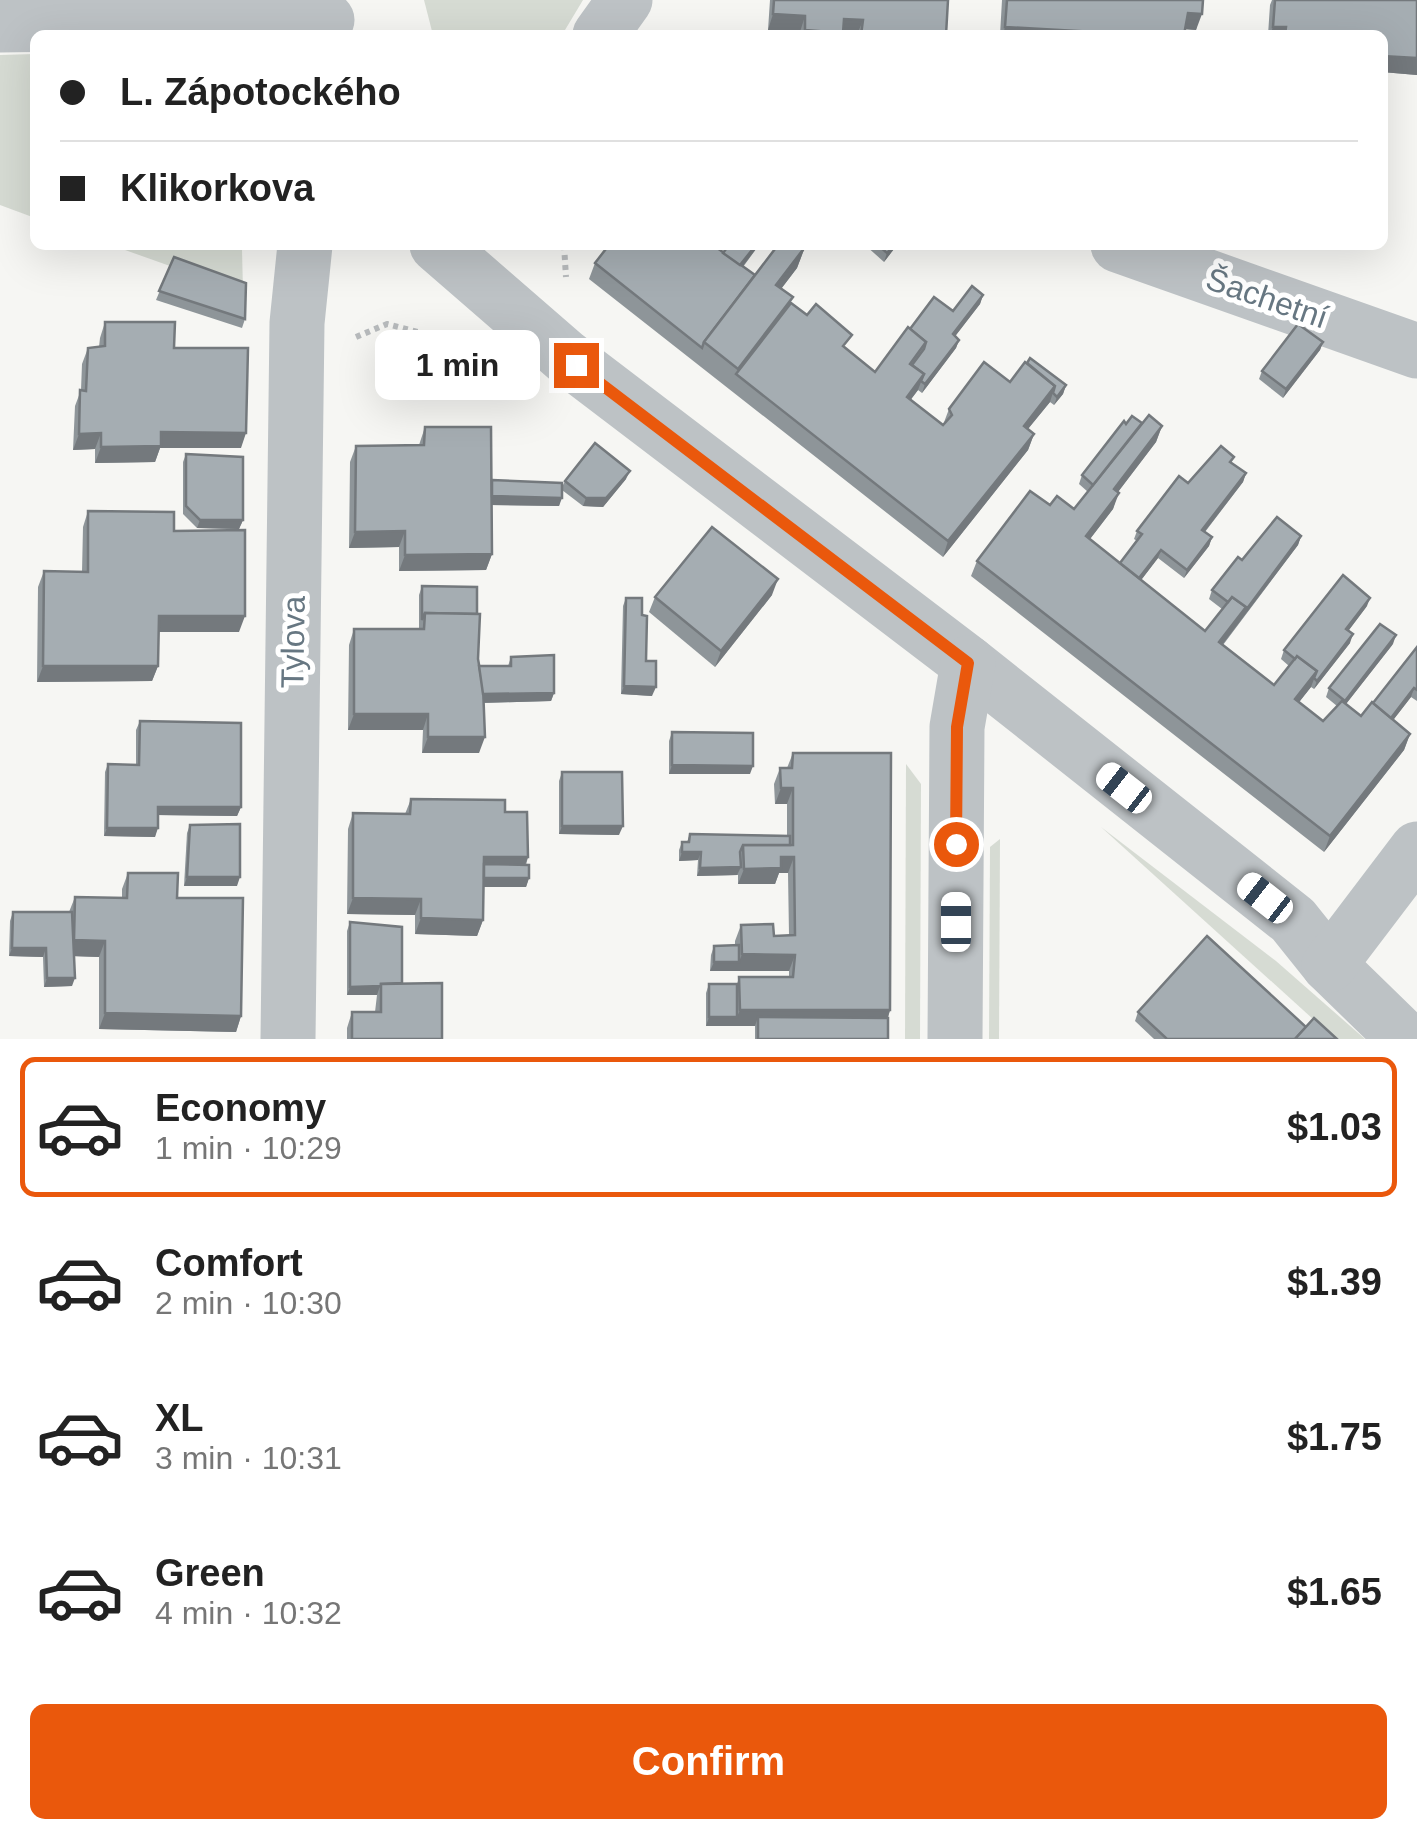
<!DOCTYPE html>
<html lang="en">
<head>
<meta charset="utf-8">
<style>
  :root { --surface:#fff; --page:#f6f6f6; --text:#222; --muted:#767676; --line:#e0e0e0; --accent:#ea580c }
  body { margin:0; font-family:Helvetica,sans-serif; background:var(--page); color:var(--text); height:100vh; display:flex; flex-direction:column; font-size:38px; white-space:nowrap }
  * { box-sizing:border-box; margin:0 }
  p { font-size:32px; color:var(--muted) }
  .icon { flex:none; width:55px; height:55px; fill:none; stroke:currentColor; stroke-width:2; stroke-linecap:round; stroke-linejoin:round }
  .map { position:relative; height:1039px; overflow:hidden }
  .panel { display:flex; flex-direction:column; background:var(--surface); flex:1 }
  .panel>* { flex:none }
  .banner { position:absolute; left:30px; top:30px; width:1358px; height:220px; border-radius:15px; box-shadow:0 10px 40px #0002; display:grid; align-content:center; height:220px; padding:0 30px; background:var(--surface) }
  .end { position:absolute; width:45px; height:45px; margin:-22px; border:12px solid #ea580c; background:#fff; box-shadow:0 0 0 5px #fff }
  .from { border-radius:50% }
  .bubble { position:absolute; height:70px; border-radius:15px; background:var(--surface); box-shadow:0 10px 40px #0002; font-size:32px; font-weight:700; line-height:70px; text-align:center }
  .car { position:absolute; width:30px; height:60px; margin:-30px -15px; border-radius:12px; box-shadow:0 0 8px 2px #0007; background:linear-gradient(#fff 24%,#345 0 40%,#fff 0 76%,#345 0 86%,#fff 0) }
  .banner b { display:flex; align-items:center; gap:35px; height:95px; font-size:38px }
  .banner b+b { border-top:2px solid var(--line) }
  .banner i { width:25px; height:25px; background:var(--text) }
  ul { padding:18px 0 0; list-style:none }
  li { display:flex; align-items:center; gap:30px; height:140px; margin:0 20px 15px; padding:0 10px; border:5px solid transparent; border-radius:15px }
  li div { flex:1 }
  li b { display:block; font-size:38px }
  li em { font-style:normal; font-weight:700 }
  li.selected { border-color:var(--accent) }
  li>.icon { width:90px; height:90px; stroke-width:1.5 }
  .button { display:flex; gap:20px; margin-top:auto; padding:20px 30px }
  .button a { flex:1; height:115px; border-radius:15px; background:var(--accent); color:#fff; font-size:40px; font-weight:700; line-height:115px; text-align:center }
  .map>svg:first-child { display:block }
  .green { fill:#d6dbd3 }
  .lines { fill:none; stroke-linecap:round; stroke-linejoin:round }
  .path { stroke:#b8bbbd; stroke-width:6; stroke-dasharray:5 5; stroke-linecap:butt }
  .minor { stroke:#bdc2c5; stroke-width:55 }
  .wall { fill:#8e9599 }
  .shaded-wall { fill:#74797d }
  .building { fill:#a5adb2; stroke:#74797d; stroke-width:2.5 }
  .route { stroke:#ea580c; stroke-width:12 }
  .labels { text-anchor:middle; stroke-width:10; stroke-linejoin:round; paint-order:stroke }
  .street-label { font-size:32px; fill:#677782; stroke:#fff }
</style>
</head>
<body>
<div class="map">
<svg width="1417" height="1039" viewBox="0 0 1417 1039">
  <rect width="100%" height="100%" fill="#f6f6f3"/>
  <g class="green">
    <polygon points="424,0 583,0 562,35 433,35"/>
    <polygon points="35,54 35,218 0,205 0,55"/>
    <polygon points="111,245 242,248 243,292"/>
    <polygon points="906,764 921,784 920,1039 905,1039"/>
    <polygon points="1101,827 1276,961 1365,1039 1335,1039"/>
    <polygon points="1000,839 999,1039 989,1039 990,847"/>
  </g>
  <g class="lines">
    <g class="path">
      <polyline points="564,245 566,277"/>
      <polyline points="356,337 387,324 453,341"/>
    </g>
    <g class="minor">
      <polyline points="0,25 327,20"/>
      <polyline points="600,35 625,0"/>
      <polyline points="437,245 566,357 968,663 1293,920 1329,965 1405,1039"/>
      <polyline points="1118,245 1417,351"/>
      <polyline points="1329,965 1417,849"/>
      <polyline points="288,1039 297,323 305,245"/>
      <polyline points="955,1039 957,727 968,663"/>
    </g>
  </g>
  <g class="wall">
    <polygon points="770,0 948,0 946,35 799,35 800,32 768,30"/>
    <polygon points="1002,0 1203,0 1196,30 1185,29 1184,35 1000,35"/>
    <polygon points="1272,0 1417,0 1417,75 1382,72 1382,35 1268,35 1270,5"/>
    <polygon points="729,245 759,245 743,267 755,275 805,247 797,268 781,289 791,303 875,372 910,329 953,311 983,295 980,304 955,336 959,340 956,348 922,393 918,390 910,400 943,425 949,409 1010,382 1066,385 1063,394 1054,405 1050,402 1028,429 1034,434 1028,450 943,557 589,279 595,263 723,253"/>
    <polygon points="865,245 897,245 884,262"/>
    <polygon points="174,257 245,319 242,328 156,300"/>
    <polygon points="105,322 174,348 241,448 160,448 155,462 95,463 95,449 73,450 75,406 81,390 82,364 88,348 99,347 100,338"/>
    <polygon points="1323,342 1320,350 1283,398 1259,379 1262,371"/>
    <polygon points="1142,423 1162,426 1156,442 1118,492 1113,509 1090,539 1120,563 1137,541 1134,539 1137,531 1188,483 1232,463 1246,473 1243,482 1205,532 1212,537 1209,546 1184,578 1158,558 1141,580 1205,631 1222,609 1209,599 1212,590 1242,560 1301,536 1298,545 1223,645 1274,685 1289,666 1281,659 1284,650 1367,606 1348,631 1350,643 1314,689 1311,687 1299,702 1323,721 1337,706 1326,697 1329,688 1393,644 1346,704 1361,716 1373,703 1417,647 1417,701 1411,697 1393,720 1410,734 1404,750 1324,852 971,576 977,561 1050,505 1074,509 1088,492 1079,484 1082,475 1126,424"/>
    <polygon points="425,427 492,480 562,487 565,481 626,479 603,507 583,506 562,490 559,506 492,505 492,554 486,570 399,571 399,547 349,548 350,462 356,446 419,445"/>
    <polygon points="186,454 243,520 239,529 197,528 183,514 183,462"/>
    <polygon points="88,511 174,531 239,632 159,632 158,666 152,681 37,682 38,587 44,571 82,572 83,527"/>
    <polygon points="422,586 478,659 479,666 508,666 511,657 554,693 551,701 484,703 479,753 422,753 423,730 348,730 349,645 354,629 419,629 419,595"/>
    <polygon points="772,595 715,667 649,612 655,597"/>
    <polygon points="626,598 642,615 646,661 652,696 621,694 623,606"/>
    <polygon points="140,721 241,807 237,816 158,815 155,837 104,836 105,772 108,764 136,765 136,730"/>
    <polygon points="672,732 750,774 669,774 669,741"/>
    <polygon points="793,753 890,1010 888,1018 888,1039 755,1039 755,1026 706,1026 706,993 709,984 737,984 739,977 789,977 789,971 710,971 711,955 714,946 735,945 735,941 741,925 774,936 789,935 788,873 779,873 775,884 738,884 738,875 697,876 698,860 679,861 679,850 682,842 687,842 690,834 787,835 787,804 775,804 774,784 780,768 787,768"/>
    <polygon points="562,772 619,835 559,834 559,781"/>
    <polygon points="411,799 505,812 528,857 526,865 529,878 526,887 484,887 483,920 477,936 415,934 415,915 347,914 348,829 353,813 405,814"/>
    <polygon points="190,825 237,886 184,886 187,833"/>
    <polygon points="128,873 177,898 241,1016 236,1032 99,1029 99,957 74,956 72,986 44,987 43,957 9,956 10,921 13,912 69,912 75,897 122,898 122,889"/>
    <polygon points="350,922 402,983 442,1039 347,1039 347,1028 352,1012 375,1012 377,995 347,995 347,931"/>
    <polygon points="1138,1012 1306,1027 1337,1039 1154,1039 1135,1021"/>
  </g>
  <g class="shaded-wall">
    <polygon points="1188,13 1202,14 1196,30 1182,29"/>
    <polygon points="773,14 805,16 800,32 768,30"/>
    <polygon points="844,19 863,20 857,35 803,35 805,30"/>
    <polygon points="1005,27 1094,32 1093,35 1003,35"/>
    <polygon points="1273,27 1286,27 1283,35 1270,35"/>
    <polygon points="1382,56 1417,58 1417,75 1382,72"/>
    <polygon points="756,245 759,245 733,279 736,271"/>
    <polygon points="894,245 897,245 884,262 887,253"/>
    <polygon points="805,247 797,268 768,306 776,285"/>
    <polygon points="983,295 980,304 950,343 953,334"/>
    <polygon points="959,340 956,348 922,393 925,384"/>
    <polygon points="1323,342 1320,350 1283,398 1286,389"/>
    <polygon points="924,374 918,390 901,413 907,397"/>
    <polygon points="1066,385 1063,394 1054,405 1057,397"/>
    <polygon points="1055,386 1050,402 1018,441 1024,426"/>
    <polygon points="1162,426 1156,442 1108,505 1114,489"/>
    <polygon points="161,432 246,433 241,448 160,448 155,462 95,463 101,447"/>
    <polygon points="101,433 95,449 73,450 79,434"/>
    <polygon points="1034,434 1028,450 943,557 948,541"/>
    <polygon points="630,471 626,479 603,507 583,506 586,498"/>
    <polygon points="1246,473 1243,482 1199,539 1202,530"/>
    <polygon points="1119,493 1113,509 1080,552 1086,536"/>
    <polygon points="491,496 562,498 559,506 488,505"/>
    <polygon points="200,520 243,520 239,529 197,528"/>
    <polygon points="405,531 399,547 349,548 355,532"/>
    <polygon points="1301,536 1298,545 1213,657 1219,642"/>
    <polygon points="1212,537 1209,546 1184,578 1187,570"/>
    <polygon points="1161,550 1158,558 1132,592 1135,584"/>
    <polygon points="492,554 486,570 399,571 405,555"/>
    <polygon points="778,579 772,595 715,667 721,651"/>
    <polygon points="1370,598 1367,606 1343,638 1346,629"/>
    <polygon points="159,616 245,616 239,632 153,632"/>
    <polygon points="1353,634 1350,643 1314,689 1317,681"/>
    <polygon points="1396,635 1393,644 1342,709 1345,701"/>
    <polygon points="43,666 158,666 152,681 37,682"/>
    <polygon points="1317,671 1311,687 1289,715 1295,699"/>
    <polygon points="624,686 656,687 652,696 621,694"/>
    <polygon points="1414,688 1411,697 1384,732 1387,724"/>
    <polygon points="554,693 551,701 477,703 480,694"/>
    <polygon points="354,714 428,714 423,730 348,730"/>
    <polygon points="1410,734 1404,750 1324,852 1330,836"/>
    <polygon points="428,737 485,737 479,753 422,753"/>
    <polygon points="672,765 753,766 750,774 669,774"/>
    <polygon points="781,788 793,788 787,804 775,804"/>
    <polygon points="158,807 241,807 237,816 155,815"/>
    <polygon points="562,826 623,826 619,835 559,834"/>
    <polygon points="107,828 158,828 155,837 104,836"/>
    <polygon points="682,852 701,852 698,860 679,861"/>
    <polygon points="484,857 528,857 522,873 481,873"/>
    <polygon points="794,857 788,873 779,873 775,884 738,884 744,869 744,861"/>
    <polygon points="741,867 737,875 697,876 700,868"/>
    <polygon points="187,877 240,877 237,886 184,886"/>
    <polygon points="481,878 529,878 526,887 478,887"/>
    <polygon points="353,898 421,899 415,915 347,914"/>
    <polygon points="421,918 483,920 477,936 415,934"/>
    <polygon points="74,940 105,941 99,957 69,956"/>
    <polygon points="12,948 46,948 43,957 9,956"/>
    <polygon points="742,954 795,955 789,971 710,971 714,962 739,962"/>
    <polygon points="47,978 75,978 72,986 44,987"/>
    <polygon points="380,986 377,995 347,995 350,987"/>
    <polygon points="740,1010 890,1010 885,1026 758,1017 755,1026 706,1026 709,1017 737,1017"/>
    <polygon points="105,1013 241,1016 236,1032 99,1029"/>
  </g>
  <g class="building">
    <polygon points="774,0 948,0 946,35 861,35 863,20 844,19 843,33 805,30 805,16 773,14"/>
    <polygon points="1007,0 1203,0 1202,14 1188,13 1184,35 1094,35 1094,32 1005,27"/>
    <polygon points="1275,0 1417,0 1417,58 1382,56 1382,35 1285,35 1286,27 1273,27"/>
    <polygon points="609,245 713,245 755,275 704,342 702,348 595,263"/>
    <polygon points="729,245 756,245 740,265 723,253"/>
    <polygon points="778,245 803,245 805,247 776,285 793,297 738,369 704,342"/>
    <polygon points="878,245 894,245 887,253"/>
    <polygon points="174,257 246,283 245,319 159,291"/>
    <polygon points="972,286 983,295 953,334 959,340 925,384 921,381 924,374 912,365 924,349 926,342 910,329 934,297 953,311"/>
    <polygon points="791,303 807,315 816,304 852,335 843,346 875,372 908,327 926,342 910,364 924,374 907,397 943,425 952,415 949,409 984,362 1010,382 1025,362 1055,386 1024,426 1034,434 948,541 736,374"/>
    <polygon points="105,322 175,322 174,348 248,348 246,433 161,432 161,446 101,447 101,433 79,434 80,390 86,391 88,348 105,346"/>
    <polygon points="1298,324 1323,342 1286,389 1262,371"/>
    <polygon points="1030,358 1066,385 1057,397 1053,393 1055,386 1027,363"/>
    <polygon points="1149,415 1162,426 1114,489 1119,493 1086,536 1205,631 1232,597 1246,607 1219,642 1274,685 1297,656 1317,671 1295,699 1323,721 1342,701 1361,716 1372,702 1410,734 1330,836 977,561 1030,491 1050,505 1057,496 1074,509"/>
    <polygon points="1132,416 1142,423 1093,485 1082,475 1124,421 1126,424"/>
    <polygon points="425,427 491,427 492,554 405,555 405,531 355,532 356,446 424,445"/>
    <polygon points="595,443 630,471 606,498 586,498 565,481"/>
    <polygon points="1221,446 1234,457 1230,462 1246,473 1202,530 1212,537 1187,570 1161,550 1139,578 1120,563 1142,534 1137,531 1179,476 1188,483"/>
    <polygon points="186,454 243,457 243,520 200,520 186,506"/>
    <polygon points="492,480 562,483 562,498 492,496"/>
    <polygon points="88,511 174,512 174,531 245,530 245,616 159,616 158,666 43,666 44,571 88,572"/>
    <polygon points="1277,517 1301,536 1243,614 1246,607 1232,597 1228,602 1212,590 1238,557 1242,560"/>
    <polygon points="712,527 778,579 721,651 655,597"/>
    <polygon points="1343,575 1370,598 1346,629 1353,634 1317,681 1314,678 1317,671 1297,656 1295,659 1284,650"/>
    <polygon points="422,586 477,587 477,614 425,613 422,620"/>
    <polygon points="626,598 642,598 642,615 647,616 646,661 656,661 656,687 624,686"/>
    <polygon points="425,613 480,614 478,659 483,687 485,737 428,737 428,714 354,714 354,629 424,629"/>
    <polygon points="1380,624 1396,635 1345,701 1329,688"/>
    <polygon points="1417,647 1417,690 1414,688 1391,718 1373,703"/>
    <polygon points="554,655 554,693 483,694 479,666 511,666 511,657"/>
    <polygon points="140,721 241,723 241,807 158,807 158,828 107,828 108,764 139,765"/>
    <polygon points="672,732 753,733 753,766 672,765"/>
    <polygon points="793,753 891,753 890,1010 740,1010 739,977 793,977 795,955 742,954 741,925 773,924 774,936 795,935 794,857 781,857 781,868 744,869 743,845 793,845 793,788 781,788 780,768 792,768"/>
    <polygon points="562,772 622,772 623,826 562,826"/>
    <polygon points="411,799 505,800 505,812 527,812 528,857 484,857 483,920 421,918 421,899 353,898 353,813 410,814"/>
    <polygon points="240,824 240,877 187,877 190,825"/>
    <polygon points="690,834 790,836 790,845 743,845 740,852 741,867 700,868 701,852 682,852 682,842 689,842"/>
    <polygon points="484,864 529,865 529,878 484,878"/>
    <polygon points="128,873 178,873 177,898 243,898 241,1016 105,1013 105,941 74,940 75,897 127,898"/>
    <polygon points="13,912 72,912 75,978 47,978 46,948 12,948"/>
    <polygon points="350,922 402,927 402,983 381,984 381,986 350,987"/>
    <polygon points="1207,936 1306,1027 1295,1039 1167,1039 1138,1012"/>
    <polygon points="739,945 739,962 714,962 714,946"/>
    <polygon points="442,983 442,1039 352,1039 352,1012 381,1012 381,984"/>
    <rect x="709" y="984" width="28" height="33"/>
    <polygon points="758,1017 888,1018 888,1039 758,1039"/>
    <polygon points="1314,1018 1337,1039 1295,1039"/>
  </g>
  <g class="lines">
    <polyline class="route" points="576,365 968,663 957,727 956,844"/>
  </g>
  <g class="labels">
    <g class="street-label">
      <text transform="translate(1267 298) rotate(19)" y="11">Šachetní</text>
      <text transform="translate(293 642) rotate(-89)" y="11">Tylova</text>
    </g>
  </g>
</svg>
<i class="end from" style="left:956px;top:844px"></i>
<i class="end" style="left:576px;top:365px"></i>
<div class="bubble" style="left:375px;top:330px;width:165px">1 min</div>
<i class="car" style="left:1124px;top:788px;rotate:308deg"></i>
<i class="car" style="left:1265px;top:898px;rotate:308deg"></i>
<i class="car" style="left:956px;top:922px;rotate:0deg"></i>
<div class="banner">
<b><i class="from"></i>L. Zápotockého</b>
<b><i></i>Klikorkova</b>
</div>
</div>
<section class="panel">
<ul>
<li class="selected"><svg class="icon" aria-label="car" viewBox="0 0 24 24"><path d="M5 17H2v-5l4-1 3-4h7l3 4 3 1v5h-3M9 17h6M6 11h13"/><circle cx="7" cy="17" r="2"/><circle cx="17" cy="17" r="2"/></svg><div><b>Economy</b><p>1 min · 10:29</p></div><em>$1.03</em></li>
<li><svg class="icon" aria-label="car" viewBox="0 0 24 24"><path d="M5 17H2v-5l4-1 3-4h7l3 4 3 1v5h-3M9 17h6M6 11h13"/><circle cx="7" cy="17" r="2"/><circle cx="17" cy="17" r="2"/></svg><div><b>Comfort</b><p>2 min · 10:30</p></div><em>$1.39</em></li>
<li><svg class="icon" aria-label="car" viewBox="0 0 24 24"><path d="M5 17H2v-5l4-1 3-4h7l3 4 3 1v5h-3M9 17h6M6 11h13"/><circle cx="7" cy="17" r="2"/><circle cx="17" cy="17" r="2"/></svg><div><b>XL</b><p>3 min · 10:31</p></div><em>$1.75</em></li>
<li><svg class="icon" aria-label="car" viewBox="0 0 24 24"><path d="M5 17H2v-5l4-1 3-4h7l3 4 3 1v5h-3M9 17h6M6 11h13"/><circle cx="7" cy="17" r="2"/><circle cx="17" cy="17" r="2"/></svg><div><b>Green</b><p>4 min · 10:32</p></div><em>$1.65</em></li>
</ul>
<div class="button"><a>Confirm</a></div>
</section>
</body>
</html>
